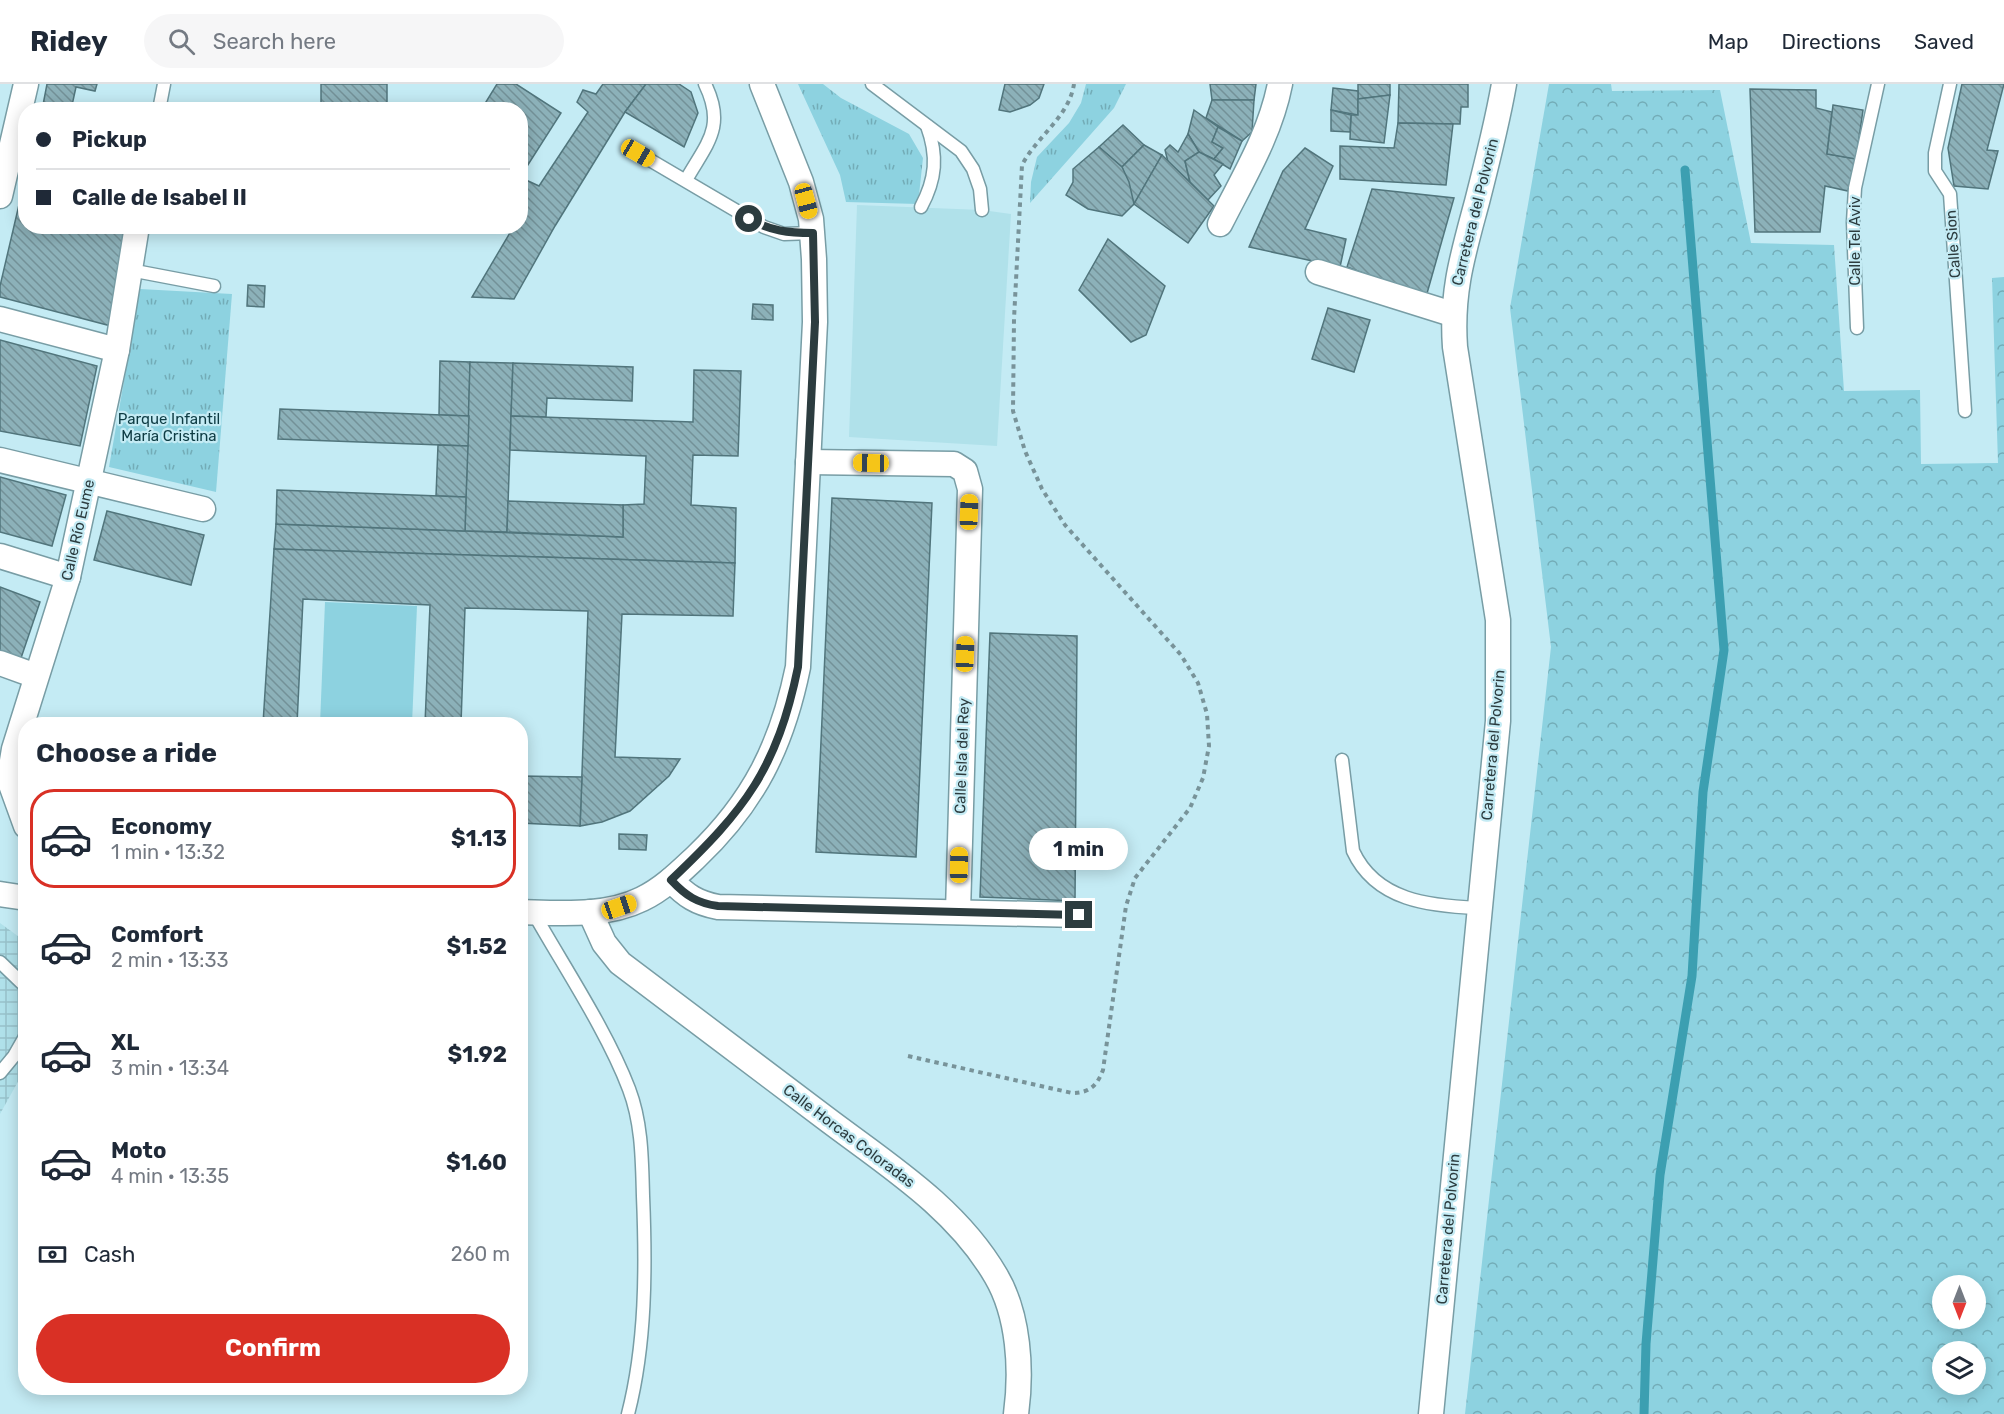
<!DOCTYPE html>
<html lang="en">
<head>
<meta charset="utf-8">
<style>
  :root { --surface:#fff; --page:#f6f6f7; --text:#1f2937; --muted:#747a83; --line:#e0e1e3; --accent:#d93025 }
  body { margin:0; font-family:Rubik,sans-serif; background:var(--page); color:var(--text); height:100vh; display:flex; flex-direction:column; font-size:22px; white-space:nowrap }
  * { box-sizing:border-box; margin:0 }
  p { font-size:20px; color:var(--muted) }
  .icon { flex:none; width:33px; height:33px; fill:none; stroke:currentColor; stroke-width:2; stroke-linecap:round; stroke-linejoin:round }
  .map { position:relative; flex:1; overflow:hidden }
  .side { position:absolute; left:18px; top:633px; width:510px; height:678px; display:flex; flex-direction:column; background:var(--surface); border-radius:24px; box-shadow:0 3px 15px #0003 }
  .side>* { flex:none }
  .hud { position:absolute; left:18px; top:18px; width:510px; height:132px; border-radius:24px; box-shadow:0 3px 15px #0003; display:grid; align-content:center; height:132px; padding:0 18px; background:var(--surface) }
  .needle { width:39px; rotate:180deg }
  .tools { position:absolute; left:1932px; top:1191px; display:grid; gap:12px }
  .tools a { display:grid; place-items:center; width:54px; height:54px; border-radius:50%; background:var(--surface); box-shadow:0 3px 15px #0003; font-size:30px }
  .end { position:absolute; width:27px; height:27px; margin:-14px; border:8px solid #2c3c3f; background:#fff; box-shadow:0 0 0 3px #fff }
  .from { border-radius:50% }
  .bubble { position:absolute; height:42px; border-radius:21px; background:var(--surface); box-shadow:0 3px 15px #0003; font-size:20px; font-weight:700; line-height:42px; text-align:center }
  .car { position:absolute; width:18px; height:36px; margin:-18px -9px; border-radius:8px; box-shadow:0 0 4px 2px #0007; background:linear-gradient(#f5c518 24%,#345 0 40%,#f5c518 0 76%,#345 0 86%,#f5c518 0) }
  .hud b { display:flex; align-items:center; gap:21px; height:57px; font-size:22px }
  .hud b+b { border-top:2px solid var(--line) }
  .hud i { width:15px; height:15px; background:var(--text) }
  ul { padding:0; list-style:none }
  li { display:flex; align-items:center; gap:18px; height:99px; margin:0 12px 9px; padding:0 6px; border:3px solid transparent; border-radius:24px }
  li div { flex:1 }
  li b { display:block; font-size:22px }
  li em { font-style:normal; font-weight:700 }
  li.on { border-color:var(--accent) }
  li>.icon { width:54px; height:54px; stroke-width:1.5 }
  h2 { padding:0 18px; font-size:27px; line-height:72px }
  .pay { display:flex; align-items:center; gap:15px; height:66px; padding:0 18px; font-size:22px }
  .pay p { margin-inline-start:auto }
  .action { display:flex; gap:12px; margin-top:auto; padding:12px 18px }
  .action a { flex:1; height:69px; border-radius:36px; background:var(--accent); color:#fff; font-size:24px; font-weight:700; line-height:69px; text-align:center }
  header { display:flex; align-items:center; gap:36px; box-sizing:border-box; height:84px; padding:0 30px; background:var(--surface); border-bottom:2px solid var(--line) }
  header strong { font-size:28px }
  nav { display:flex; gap:33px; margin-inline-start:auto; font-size:21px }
  .search { width:420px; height:54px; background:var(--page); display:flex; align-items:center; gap:15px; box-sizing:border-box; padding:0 21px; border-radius:33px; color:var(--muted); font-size:22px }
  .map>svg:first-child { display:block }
  .built { fill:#b0e1ea }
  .industrial { fill:url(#industrial-grid) }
  .grass { fill:url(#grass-tufts) }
  .forest { fill:url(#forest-crowns); fill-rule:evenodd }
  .garden { fill:#8dd2e0 }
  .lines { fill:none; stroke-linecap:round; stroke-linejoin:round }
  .stream { stroke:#3c9fb1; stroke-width:9 }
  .building { fill:url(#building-back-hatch); stroke:#51757c; stroke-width:1.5 }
  .lane-casing { stroke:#789da5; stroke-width:15 }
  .street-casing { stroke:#789da5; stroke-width:27 }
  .path { stroke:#789399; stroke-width:4; stroke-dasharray:4.5 4.5; stroke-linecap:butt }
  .lane { stroke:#fff; stroke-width:12 }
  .street { stroke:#fff; stroke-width:24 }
  .route { stroke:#2c3c3f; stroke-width:8 }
  .labels { text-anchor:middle; stroke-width:4.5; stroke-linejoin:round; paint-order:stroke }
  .street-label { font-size:15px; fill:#2c3c3f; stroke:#c4ebf4 }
  .park-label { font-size:15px; fill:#0d3b43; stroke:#c4ebf4 }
</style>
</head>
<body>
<header>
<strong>Ridey</strong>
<div class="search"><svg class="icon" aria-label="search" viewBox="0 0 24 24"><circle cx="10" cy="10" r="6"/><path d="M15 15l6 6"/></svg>Search here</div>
<nav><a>Map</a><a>Directions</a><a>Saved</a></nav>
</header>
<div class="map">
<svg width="2004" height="1330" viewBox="0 0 2004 1330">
  <defs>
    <pattern id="industrial-grid" width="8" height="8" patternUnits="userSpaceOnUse" patternTransform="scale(1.5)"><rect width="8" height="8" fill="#b0e1ea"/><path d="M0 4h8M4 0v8" fill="none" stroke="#98c2ca"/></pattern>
    <pattern id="grass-tufts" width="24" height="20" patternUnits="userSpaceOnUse" patternTransform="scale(1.5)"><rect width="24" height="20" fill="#8dd2e0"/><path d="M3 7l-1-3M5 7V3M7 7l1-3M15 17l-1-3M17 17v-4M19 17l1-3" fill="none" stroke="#73acb7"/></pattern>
    <pattern id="forest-crowns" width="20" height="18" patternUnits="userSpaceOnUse" patternTransform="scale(1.5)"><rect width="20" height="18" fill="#8dd2e0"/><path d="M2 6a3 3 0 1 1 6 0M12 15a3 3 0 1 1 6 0" fill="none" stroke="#73acb7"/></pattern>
    <pattern id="building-back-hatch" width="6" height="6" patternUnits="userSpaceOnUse" patternTransform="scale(1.5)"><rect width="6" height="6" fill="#8cb1b9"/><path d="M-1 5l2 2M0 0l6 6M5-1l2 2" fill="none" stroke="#739198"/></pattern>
  </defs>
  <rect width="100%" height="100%" fill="#c4ebf4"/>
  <polygon class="built" points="857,121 982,126 1011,130 997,362 849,353"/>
  <polygon class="industrial" points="0,839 26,858 25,985 0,1030"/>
  <g class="grass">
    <polygon points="798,0 823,0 841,14 909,50 923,74 918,120 846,118 840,91"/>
    <polygon points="1086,0 1126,0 1114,24 1030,119 1031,98 1037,73 1069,39 1081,19"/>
    <polygon points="140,205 232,210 216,408 109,383"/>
  </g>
  <path class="forest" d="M1549 0H1611L1612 7 1720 6 1751 159 1834 161 1844 307 1920 306 1921 380 1998 379 1992 194 2004 193V1330H1465L1551 563 1510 224ZM1942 1202H1976V1234H1942ZM1942 1268H1976V1300H1942Z"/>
  <polygon class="garden" points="325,518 417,522 412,640 320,640"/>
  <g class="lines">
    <polyline class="stream" points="1644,1330 1646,1260 1660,1091 1692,892 1703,708 1724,566 1685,86"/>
  </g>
  <g class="building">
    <polygon points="47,0 97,0 95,7 76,3 71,26 43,21"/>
    <rect x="321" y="0" width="66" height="25"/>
    <polygon points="497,0 516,0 561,29 524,87 520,85 520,26 481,26"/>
    <polygon points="603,0 646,0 625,28 555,142 514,215 472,213 514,142 520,142 520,131 527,119 520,113 520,105 526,96 539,102 588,28 577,18 583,6 596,10"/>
    <polygon points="646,0 679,0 691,8 698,29 684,63 625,28"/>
    <polygon points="1005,0 1044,0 1039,14 1030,21 1010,28 999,26"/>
    <polygon points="1210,0 1256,0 1254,16 1212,16"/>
    <polygon points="1358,0 1390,0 1390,11 1358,15"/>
    <polygon points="1399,0 1468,0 1468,23 1461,23 1460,40 1398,39"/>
    <polygon points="1962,0 2004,0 1987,66 1998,67 1988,105 1954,102 1948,64"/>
    <polygon points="1333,4 1358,7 1358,31 1331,26"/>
    <polygon points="1750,5 1816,6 1816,24 1832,28 1827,70 1856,75 1848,107 1825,102 1820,148 1755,148"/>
    <polygon points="1390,11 1384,59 1350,55 1351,31 1358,31 1358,15"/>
    <polygon points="1212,16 1254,16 1252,48 1242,57 1206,34"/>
    <polygon points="1833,21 1863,26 1856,75 1827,70"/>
    <polygon points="1194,26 1218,43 1212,58 1223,64 1214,75 1199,68 1188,50"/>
    <polygon points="1331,26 1351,31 1350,48 1331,47"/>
    <polygon points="1398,39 1453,40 1446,101 1340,95 1340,62 1394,64"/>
    <polygon points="1123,41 1144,61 1122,83 1099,63"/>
    <polygon points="1218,43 1242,57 1230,85 1214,75 1223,64 1212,58"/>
    <polygon points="1188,50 1199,68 1185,77 1190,98 1168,78 1165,66 1170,61 1178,68"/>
    <polygon points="1144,61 1162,71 1134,120 1122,83"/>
    <polygon points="1099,63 1122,83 1129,98 1134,120 1122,132 1088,125 1066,111 1073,98 1073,85"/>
    <polygon points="1305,64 1333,82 1305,145 1346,155 1340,183 1249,163 1283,87"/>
    <polygon points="1199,68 1223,80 1214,91 1221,102 1208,116 1190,98 1185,77"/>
    <polygon points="1162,71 1214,122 1188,159 1134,120"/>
    <polygon points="25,95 26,142 129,142 111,242 0,213 0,202"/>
    <polygon points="1372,105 1454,114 1426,213 1347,183"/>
    <polygon points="1108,155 1165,202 1146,251 1131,258 1079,206"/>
    <polygon points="248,201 265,202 264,223 247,222"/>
    <polygon points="753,220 773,221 773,236 752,235"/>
    <polygon points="1328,224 1370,236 1354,288 1312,275"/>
    <polygon points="0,256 97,282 80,362 0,347"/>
    <polygon points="440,277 470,278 469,332 439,331"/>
    <polygon points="470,278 513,279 507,448 465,447"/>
    <polygon points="513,279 633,283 632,317 547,314 546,333 511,332"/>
    <polygon points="694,286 741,287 738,372 693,371 691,421 736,424 735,479 274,465 276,440 623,453 623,421 644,420 646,372 510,366 511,332 693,338"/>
    <polygon points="280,325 469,332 468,362 278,355"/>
    <polygon points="438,361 468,362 466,413 436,412"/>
    <polygon points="0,393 66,411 52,462 0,448"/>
    <polygon points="277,406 466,413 465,447 276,440"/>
    <polygon points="832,414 932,419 916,773 816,768"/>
    <polygon points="508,417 623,421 623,453 507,448"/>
    <polygon points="107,427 204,451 191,501 94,476"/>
    <polygon points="274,465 735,479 733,532 622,530 615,673 680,675 669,692 630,727 602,738 580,742 588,527 465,524 461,640 425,640 430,521 303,515 297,640 263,640"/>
    <polygon points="0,503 40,518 20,577 0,568"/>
    <polygon points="990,549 1077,552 1075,817 980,813"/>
    <polygon points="520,692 582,693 580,742 520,739"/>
    <polygon points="619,750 647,751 646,766 619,765"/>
  </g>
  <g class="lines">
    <g class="lane-casing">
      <g id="lane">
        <polyline points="872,0 961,67 973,85 980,105 982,126"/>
        <polyline points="1950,0 1935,69 1935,87 1950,110 1965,327"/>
        <polyline points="159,26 164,0"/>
        <polyline points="638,69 764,143 784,150 813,149"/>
        <path d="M686 96C707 59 726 43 705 0"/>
        <path d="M921 123C936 95 938 72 927 42"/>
        <polyline points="130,186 214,202"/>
        <polyline points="1857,244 1853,138 1855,104 1878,0"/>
        <path d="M1342 676 1353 767C1376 817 1430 822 1478 824"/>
        <path d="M533 828C564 883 607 947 629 1005 642 1039 642 1076 643 1112 646 1184 646 1260 628 1330"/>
        <polyline points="0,878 26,903"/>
        <polyline points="0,989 14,972 26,951"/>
      </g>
    </g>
    <g class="street-casing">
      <g id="street">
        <polyline points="0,112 26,0"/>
        <path d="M1220 140C1243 94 1270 51 1280 0"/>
        <polyline points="1318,188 1452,230"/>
        <polyline points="0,235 117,266"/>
        <polyline points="0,376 203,425"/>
        <polyline points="808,378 954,380 965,387 970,405 958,828"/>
        <polyline points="0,472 68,493"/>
        <polyline points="0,579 36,592"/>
        <polyline points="26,742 9,695 14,665 68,493 117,266 137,142"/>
        <path d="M671 796C686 812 697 819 718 823L1079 831"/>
        <polyline points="0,810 26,814"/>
        <path d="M520 828C560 829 606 833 642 815 663 805 680 788 696 773 754 718 782 661 798 583L815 238 814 175 811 135 801 98 762 0"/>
        <path d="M590 828 604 859 620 879C688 930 756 982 824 1033 886 1080 956 1123 996 1192 1019 1231 1022 1286 1016 1330"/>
        <path d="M1431 1330 1498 637V536L1455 263C1451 208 1463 170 1477 118 1487 79 1497 40 1504 0"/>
      </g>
    </g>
    <path class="path" d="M908 972 1072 1009C1089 1009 1097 1002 1103 986L1126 822 1135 794 1190 724 1203 694 1209 662 1207 630 1198 599 1181 571 1065 441 1042 405 1025 367 1013 327 1014 235 1022 81C1037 52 1069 33 1074 0"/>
    <use href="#lane" class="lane"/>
    <use href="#street" class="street"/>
  </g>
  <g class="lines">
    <path class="route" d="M749 135C771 147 788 149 813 149L815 238 798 583C777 685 745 726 671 796 686 812 697 819 718 822L1079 831"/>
  </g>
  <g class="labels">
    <g class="street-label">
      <text transform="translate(1475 128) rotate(-76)" y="5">Carretera del Polvorin</text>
      <text transform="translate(1855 157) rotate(-90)" y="5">Calle Tel Aviv</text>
      <text transform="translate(1953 160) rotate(-94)" y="5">Calle Sion</text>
      <text transform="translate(78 446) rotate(-77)" y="5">Calle Río Eume</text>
      <text transform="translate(1493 661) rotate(-85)" y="5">Carretera del Polvorin</text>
      <text transform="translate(962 672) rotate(-88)" y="5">Calle Isla del Rey</text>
      <text transform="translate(849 1052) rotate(37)" y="5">Calle Horcas Coloradas</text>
      <text transform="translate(1448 1145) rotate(-85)" y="5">Carretera del Polvorin</text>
    </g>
    <g class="park-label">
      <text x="169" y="340">Parque Infantil<tspan x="169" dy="17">María Cristina</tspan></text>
    </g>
  </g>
</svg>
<div class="tools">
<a><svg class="needle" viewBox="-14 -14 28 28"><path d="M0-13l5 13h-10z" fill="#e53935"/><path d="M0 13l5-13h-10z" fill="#747a83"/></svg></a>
<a><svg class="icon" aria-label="layers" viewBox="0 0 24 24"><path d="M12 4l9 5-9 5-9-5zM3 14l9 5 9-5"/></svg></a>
</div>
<i class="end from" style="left:749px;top:135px"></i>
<i class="end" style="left:1079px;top:831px"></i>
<div class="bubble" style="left:1029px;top:744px;width:99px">1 min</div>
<i class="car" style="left:638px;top:69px;rotate:120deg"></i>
<i class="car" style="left:806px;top:117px;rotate:165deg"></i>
<i class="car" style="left:871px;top:379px;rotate:271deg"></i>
<i class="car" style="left:969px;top:428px;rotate:2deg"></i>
<i class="car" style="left:965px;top:570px;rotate:2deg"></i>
<i class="car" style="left:959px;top:781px;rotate:1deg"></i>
<i class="car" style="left:619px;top:823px;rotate:71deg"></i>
<div class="hud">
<b><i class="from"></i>Pickup</b>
<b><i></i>Calle de Isabel II</b>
</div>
<section class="side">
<h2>Choose a ride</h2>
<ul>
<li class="on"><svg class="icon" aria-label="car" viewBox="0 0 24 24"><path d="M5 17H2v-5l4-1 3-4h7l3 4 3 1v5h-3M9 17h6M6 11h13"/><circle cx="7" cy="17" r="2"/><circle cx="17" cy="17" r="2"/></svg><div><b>Economy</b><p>1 min · 13:32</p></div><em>$1.13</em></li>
<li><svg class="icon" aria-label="car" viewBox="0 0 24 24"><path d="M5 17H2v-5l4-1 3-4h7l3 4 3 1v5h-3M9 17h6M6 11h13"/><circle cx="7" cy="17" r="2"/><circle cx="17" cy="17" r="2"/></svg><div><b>Comfort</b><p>2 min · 13:33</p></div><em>$1.52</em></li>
<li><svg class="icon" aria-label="car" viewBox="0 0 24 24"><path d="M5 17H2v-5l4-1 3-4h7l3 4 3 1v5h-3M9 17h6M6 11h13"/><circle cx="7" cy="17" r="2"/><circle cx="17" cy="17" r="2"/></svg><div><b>XL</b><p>3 min · 13:34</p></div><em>$1.92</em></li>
<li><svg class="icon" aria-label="car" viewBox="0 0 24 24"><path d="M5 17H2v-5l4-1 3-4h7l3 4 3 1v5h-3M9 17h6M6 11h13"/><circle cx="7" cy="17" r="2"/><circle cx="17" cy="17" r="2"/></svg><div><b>Moto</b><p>4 min · 13:35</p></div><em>$1.60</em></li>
</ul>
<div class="pay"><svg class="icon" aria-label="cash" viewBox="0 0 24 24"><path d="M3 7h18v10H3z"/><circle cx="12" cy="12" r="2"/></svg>Cash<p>260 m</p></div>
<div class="action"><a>Confirm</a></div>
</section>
</div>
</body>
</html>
